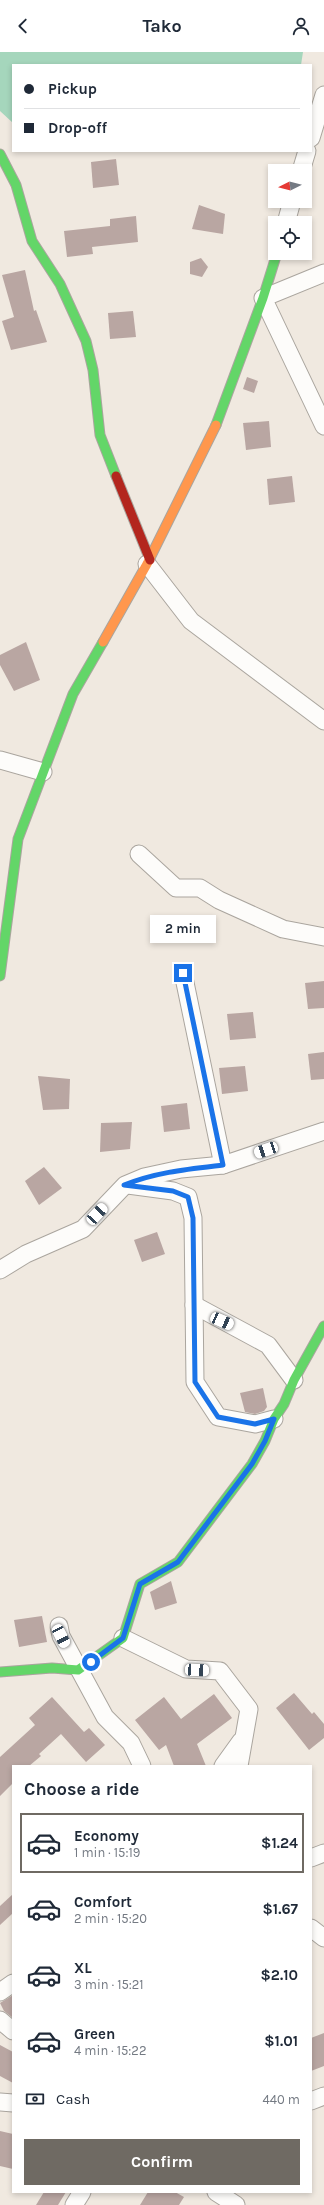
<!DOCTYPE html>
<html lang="en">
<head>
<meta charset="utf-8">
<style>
  :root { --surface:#fff; --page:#f2f2f3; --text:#1f2937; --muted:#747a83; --line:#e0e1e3; --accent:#6f6a63 }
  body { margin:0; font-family:Karla,sans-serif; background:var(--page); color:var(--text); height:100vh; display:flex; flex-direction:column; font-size:15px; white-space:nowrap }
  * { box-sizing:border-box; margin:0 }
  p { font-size:13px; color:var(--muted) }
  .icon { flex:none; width:22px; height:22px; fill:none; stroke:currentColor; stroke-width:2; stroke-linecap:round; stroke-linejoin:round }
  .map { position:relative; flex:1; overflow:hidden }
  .sheet { position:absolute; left:12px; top:1713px; width:300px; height:428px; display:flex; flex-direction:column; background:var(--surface); border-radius:0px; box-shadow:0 2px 6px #0003 }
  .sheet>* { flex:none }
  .top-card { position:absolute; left:12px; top:12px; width:300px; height:88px; border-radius:0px; box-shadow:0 2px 6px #0003; display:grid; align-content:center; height:88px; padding:0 12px; background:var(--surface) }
  .needle { width:26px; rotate:264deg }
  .tools { position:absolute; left:268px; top:112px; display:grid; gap:8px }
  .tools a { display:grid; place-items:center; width:44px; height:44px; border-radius:0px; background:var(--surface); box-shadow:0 2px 6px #0003; font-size:20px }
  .end { position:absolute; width:18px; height:18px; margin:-9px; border:5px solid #1a73e8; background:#fff; box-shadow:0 0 0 2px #fff }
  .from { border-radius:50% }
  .bubble { position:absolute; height:28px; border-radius:0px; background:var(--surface); box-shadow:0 2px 6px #0003; font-size:13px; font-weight:700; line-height:28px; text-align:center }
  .car { position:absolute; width:12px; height:24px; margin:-12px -6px; border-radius:5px; box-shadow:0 0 3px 1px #0007; background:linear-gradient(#fff 24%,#345 0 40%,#fff 0 76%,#345 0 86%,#fff 0) }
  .top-card b { display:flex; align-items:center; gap:14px; height:38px; font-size:15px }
  .top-card b+b { border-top:1px solid var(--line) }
  .top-card i { width:10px; height:10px; background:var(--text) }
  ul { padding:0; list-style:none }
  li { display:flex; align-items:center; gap:12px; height:60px; margin:0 8px 6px; padding:0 4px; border:2px solid transparent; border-radius:0px }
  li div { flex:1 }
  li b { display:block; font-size:15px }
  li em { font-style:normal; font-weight:700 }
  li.active { border-color:var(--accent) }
  li>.icon { width:36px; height:36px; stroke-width:1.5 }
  h2 { padding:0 12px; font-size:18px; line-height:48px }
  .pay { display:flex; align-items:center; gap:10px; height:44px; padding:0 12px; font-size:15px }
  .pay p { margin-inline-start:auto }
  .primary-button { display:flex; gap:8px; margin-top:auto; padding:8px 12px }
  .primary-button a { flex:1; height:46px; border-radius:0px; background:var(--accent); color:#fff; font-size:16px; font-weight:700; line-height:46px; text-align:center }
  header { display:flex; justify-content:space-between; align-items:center; height:52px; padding:0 12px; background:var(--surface); font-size:18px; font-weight:700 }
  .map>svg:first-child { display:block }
  .forest { fill:#a5d6bc }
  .building { fill:#b9a6a2 }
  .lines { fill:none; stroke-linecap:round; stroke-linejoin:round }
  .street-casing { stroke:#aaa59e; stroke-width:19 }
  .fast-casing { stroke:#aaa59e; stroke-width:11 }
  .slow-casing { stroke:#aaa59e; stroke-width:11 }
  .jam-casing { stroke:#aaa59e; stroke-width:11 }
  .street { stroke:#fdfcfa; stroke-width:17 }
  .fast { stroke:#63d668; stroke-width:9 }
  .slow { stroke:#ff974d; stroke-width:9 }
  .jam { stroke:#b3261e; stroke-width:9 }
  .route { stroke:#1a73e8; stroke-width:5 }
</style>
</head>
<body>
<header><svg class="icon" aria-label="back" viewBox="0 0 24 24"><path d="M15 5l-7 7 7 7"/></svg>Tako<svg class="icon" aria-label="person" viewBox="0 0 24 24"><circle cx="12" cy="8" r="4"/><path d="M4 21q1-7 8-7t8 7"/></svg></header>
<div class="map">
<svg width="324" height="2153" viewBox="0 0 324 2153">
  <rect width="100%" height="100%" fill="#f0e9e0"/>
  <polygon class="forest" points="0,0 303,0 301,13 13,13 13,71 0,59"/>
  <g class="building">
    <polygon points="116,107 119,133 93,136 91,110"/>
    <polygon points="199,153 225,162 223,182 192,177"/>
    <polygon points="136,164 138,190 92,195 93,202 67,205 64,179 110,174 110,167"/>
    <polygon points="201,206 208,215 202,225 190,222 190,210"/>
    <polygon points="25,218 34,259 36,258 47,290 11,298 2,269 14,265 2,223"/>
    <polygon points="133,259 136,285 110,287 108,261"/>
    <polygon points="247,325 258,329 254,341 243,337"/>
    <polygon points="269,369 271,395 246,398 243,371"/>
    <polygon points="292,424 295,450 269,453 267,427"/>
    <polygon points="26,590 40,628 14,639 0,613 0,603"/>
    <polygon points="324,929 324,956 308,957 305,931"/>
    <polygon points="253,960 256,986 230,988 227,962"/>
    <polygon points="324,1000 324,1027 311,1028 308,1002"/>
    <polygon points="245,1014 248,1039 222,1042 219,1016"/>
    <polygon points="38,1024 70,1027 69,1057 43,1058"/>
    <polygon points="187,1051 190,1077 164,1080 161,1054"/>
    <polygon points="132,1070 130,1097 100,1100 101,1071"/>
    <polygon points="44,1115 62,1136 39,1153 25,1129"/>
    <polygon points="157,1180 165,1202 142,1210 134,1188"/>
    <polygon points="263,1336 267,1355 264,1359 255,1362 245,1360 240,1341"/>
    <polygon points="171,1529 177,1551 155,1558 150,1540"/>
    <polygon points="42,1564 47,1590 19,1595 14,1568"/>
    <polygon points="294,1641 312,1662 314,1660 324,1672 324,1686 309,1698 276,1656"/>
    <polygon points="214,1642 232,1666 197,1692 206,1714 174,1714 166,1693 159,1698 135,1668 164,1645 181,1667"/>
    <polygon points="52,1645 84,1680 89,1676 105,1693 86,1710 61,1682 39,1702 41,1704 29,1714 13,1714 13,1731 0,1744 0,1705 35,1673 29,1666"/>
    <polygon points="13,1842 13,1861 0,1873 0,1854"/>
    <polygon points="13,1943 13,1966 4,1959 0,1951"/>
    <polygon points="324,1981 324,2014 311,2019 311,1986"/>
    <polygon points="0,1993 13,2000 13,2031 0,2024"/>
    <polygon points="0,2079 13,2082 13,2117 0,2114"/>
    <polygon points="44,2140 66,2140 58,2153 36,2153"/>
    <polygon points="148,2140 175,2140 184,2145 179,2153 140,2153"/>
  </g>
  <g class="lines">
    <g class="street-casing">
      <g id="street">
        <polyline points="311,86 324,43"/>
        <polyline points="301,119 307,99"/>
        <polyline points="286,171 292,149"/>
        <polyline points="324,221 263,246 324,374"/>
        <polyline points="147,512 191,569 324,669"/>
        <polyline points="0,708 43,720"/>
        <polyline points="139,802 176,836 200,836 219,848 283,877 324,885"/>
        <polyline points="183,921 223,1113"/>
        <polyline points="128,1133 173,1139 188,1145 193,1166 195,1330 218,1365 255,1372 274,1367"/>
        <polyline points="0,1218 26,1202 83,1177 125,1133 144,1125 181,1117 223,1113 324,1079"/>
        <polyline points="194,1253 268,1293 294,1328"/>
        <polyline points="59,1574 61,1584 105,1665 131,1691 142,1714"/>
        <polyline points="123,1586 186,1617 220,1619 249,1657 239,1714"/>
        <polyline points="223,1714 241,1689"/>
        <polyline points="311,1806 324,1801"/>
        <polyline points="311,1876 324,1886"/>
        <polyline points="0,1940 13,1931"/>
        <polyline points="0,1968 13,1979"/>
        <polyline points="311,2049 324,2044"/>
        <polyline points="0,2050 13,2051"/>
        <polyline points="216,2140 236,2153"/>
        <polyline points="74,2153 82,2140"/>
      </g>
    </g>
    <g class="fast-casing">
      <g id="fast">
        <polyline points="0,102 16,133 32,189 60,232 86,289 93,318 100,383 116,424"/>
        <polyline points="216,373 263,246 277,201"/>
        <polyline points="0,924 18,787 73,642 103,590"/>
        <polyline points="0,1620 52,1616 78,1618 123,1586 140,1532 178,1510 252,1412 265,1389 274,1367 284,1352 294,1328 324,1274"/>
      </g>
    </g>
    <g class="slow-casing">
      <polyline id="slow" points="103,590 147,512 216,373"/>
    </g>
    <g class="jam-casing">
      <polyline id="jam" points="116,424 150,508"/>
    </g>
    <use href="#street" class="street"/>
    <use href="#fast" class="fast"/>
    <use href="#slow" class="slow"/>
    <use href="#jam" class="jam"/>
  </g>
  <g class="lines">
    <path class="route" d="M91 1610 123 1586 140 1532 178 1510 252 1412 265 1389 274 1367 255 1372 218 1365 195 1330 193 1166 188 1145 173 1139 124 1133C156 1120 189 1117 223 1113L183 921"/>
  </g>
</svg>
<div class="tools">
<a><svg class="needle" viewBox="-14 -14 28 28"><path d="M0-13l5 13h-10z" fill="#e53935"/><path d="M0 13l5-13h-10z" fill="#747a83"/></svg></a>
<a><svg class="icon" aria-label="locate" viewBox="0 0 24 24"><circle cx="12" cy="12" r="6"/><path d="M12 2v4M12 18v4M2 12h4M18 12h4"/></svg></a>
</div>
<i class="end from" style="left:91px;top:1610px"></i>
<i class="end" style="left:183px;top:921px"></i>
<div class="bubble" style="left:150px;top:863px;width:66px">2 min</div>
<i class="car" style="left:266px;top:1098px;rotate:251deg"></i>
<i class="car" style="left:97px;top:1162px;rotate:43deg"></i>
<i class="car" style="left:222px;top:1269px;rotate:114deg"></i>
<i class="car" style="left:61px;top:1584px;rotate:153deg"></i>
<i class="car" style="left:197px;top:1618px;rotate:93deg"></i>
<div class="top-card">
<b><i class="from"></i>Pickup</b>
<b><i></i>Drop-off</b>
</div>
<section class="sheet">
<h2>Choose a ride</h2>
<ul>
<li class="active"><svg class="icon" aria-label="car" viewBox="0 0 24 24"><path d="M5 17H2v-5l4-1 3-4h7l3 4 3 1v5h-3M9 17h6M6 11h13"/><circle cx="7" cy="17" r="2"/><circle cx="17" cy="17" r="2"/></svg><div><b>Economy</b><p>1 min · 15:19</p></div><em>$1.24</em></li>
<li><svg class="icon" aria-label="car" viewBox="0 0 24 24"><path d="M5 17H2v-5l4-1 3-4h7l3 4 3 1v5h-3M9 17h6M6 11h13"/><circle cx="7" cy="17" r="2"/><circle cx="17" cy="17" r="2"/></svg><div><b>Comfort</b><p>2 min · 15:20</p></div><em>$1.67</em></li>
<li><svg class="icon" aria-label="car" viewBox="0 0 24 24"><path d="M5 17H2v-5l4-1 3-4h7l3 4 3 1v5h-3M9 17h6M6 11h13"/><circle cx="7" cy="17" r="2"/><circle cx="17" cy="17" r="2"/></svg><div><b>XL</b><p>3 min · 15:21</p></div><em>$2.10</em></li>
<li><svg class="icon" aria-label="car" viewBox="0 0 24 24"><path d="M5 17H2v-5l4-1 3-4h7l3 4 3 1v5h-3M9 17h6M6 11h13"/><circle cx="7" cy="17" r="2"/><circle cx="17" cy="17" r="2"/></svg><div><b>Green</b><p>4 min · 15:22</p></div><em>$1.01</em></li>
</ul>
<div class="pay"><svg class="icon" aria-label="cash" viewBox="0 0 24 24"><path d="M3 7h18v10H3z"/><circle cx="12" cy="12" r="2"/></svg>Cash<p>440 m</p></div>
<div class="primary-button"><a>Confirm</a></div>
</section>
</div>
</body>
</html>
